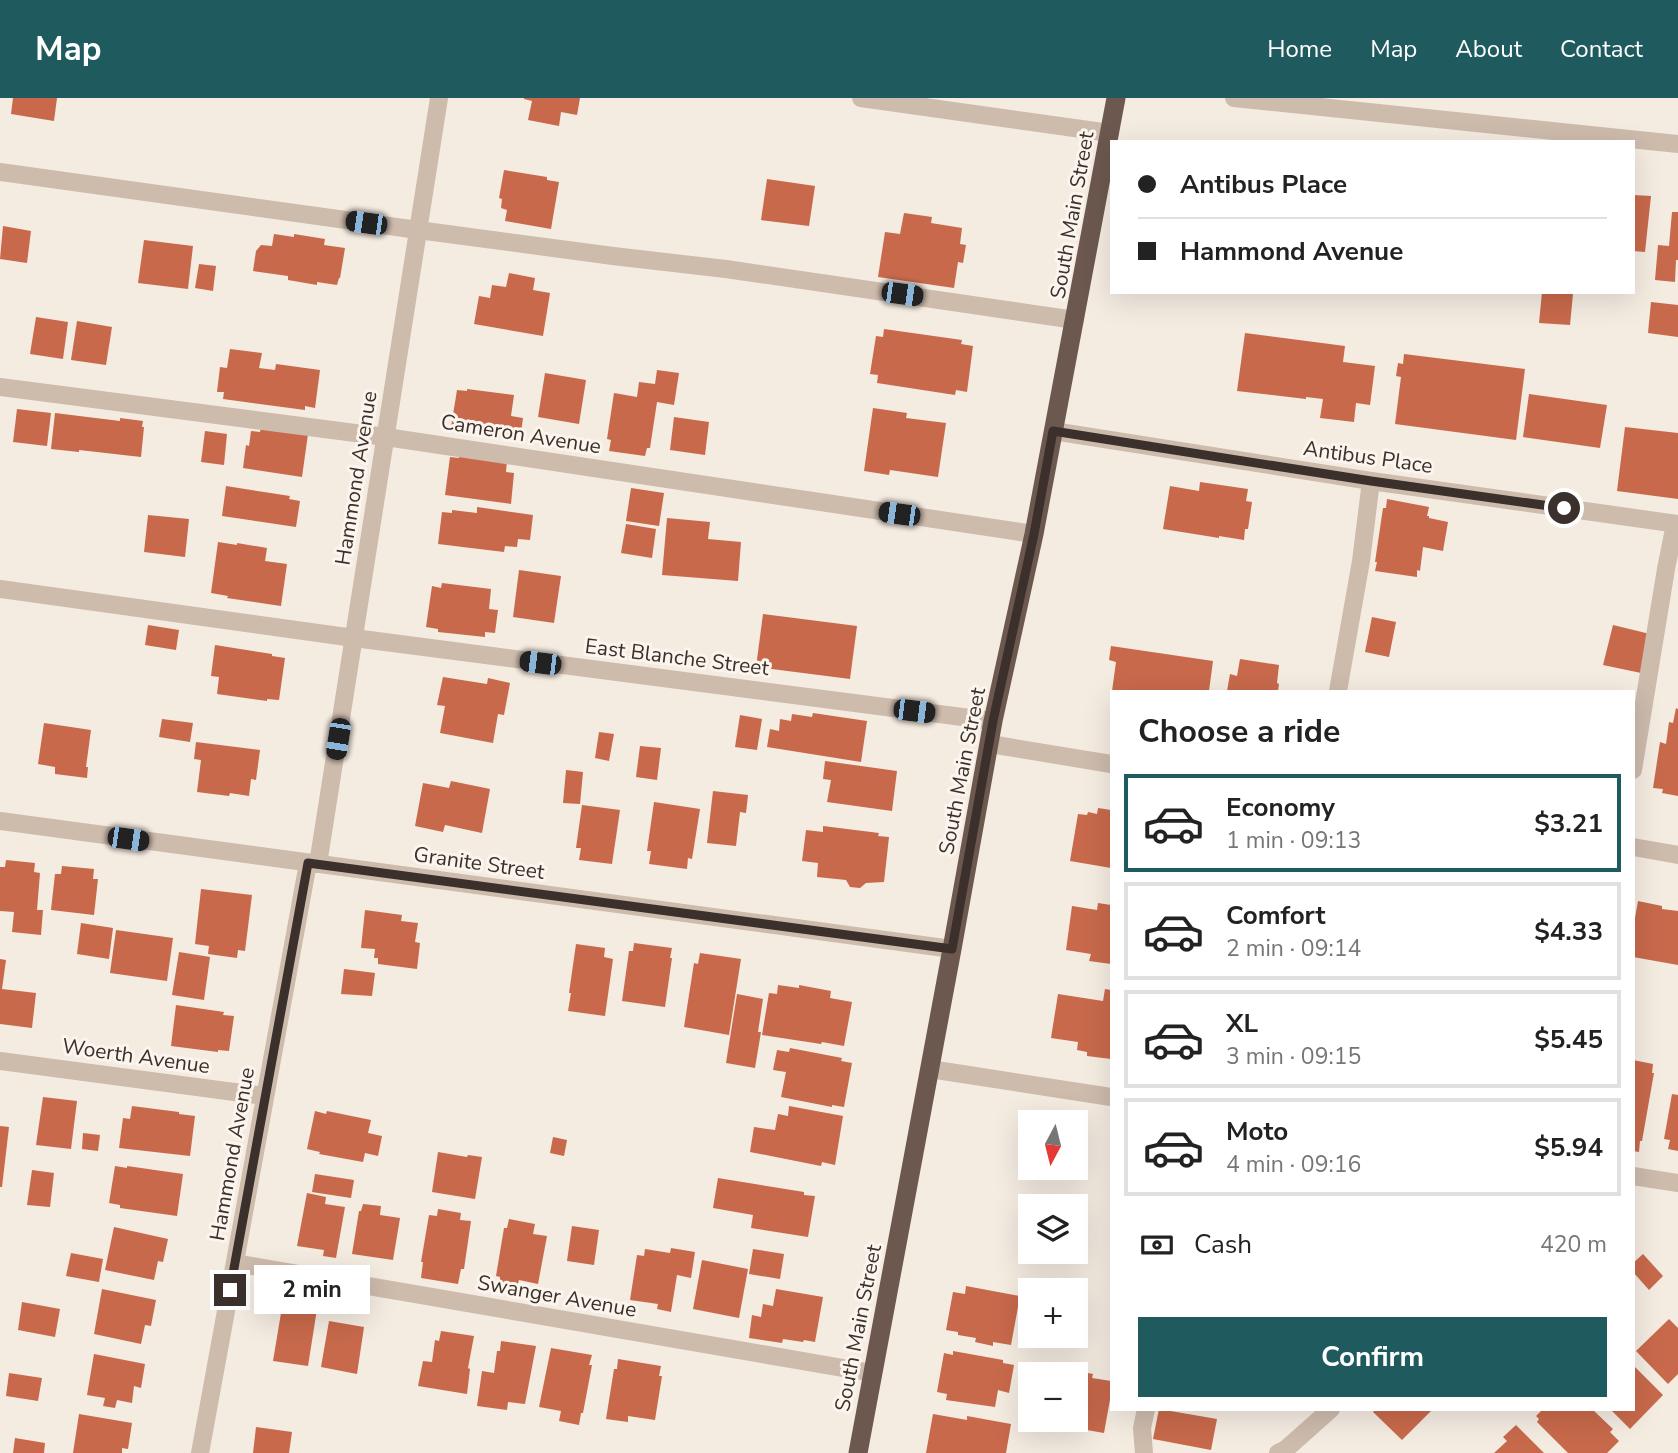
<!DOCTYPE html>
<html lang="en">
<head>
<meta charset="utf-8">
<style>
  :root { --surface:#fff; --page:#f2f2f2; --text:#222; --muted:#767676; --line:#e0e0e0; --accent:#1f5a5e }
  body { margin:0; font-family:"Nunito Sans",sans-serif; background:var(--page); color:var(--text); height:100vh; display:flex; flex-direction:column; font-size:26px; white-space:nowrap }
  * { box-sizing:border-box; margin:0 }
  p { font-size:23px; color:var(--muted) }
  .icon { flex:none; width:38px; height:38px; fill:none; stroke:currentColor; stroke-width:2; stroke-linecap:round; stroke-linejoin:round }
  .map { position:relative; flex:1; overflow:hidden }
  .drawer { position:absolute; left:1110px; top:592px; width:525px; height:721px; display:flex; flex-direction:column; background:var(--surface); border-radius:0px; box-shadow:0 7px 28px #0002 }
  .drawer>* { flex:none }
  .guide { position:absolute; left:1110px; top:42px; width:525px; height:154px; border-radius:0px; box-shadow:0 7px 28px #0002; display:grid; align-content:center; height:154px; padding:0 28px; background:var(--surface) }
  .needle { width:46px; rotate:187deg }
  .tools { position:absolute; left:1018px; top:1012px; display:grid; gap:14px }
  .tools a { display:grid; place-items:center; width:70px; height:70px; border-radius:0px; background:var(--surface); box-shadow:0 7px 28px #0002; font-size:35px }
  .end { position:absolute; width:32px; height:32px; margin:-16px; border:9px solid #3b302b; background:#fff; box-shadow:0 0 0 4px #fff }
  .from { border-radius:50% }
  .bubble { position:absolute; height:49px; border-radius:0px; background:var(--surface); box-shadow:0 7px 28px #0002; font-size:23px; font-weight:700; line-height:49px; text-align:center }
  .car { position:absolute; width:21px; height:42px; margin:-21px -10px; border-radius:9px; box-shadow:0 0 5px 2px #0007; background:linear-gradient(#222 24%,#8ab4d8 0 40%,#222 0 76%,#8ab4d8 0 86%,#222 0) }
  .guide b { display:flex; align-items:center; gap:24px; height:66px; font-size:26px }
  .guide b+b { border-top:2px solid var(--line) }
  .guide i { width:18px; height:18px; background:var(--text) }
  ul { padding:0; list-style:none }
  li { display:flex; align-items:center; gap:21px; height:98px; margin:0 14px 10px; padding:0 14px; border:4px solid var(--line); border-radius:0px }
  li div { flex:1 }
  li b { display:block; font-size:26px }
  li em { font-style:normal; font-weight:700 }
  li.current { border-color:var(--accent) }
  li>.icon { width:63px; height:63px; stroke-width:1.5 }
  h2 { padding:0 28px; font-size:32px; line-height:84px }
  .pay { display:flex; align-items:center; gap:18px; height:77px; padding:0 28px; font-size:26px }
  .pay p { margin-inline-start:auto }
  .action { display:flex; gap:14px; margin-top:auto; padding:14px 28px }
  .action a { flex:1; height:80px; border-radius:0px; background:var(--accent); color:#fff; font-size:28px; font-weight:700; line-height:80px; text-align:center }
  header { display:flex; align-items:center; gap:42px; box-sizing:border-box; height:98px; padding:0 35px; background:var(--accent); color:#fff }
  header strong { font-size:33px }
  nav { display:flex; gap:38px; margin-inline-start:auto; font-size:24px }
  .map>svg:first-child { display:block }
  .building { fill:#c8694b }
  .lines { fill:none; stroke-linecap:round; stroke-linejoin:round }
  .service { stroke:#cdbbac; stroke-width:18 }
  .minor { stroke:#cdbbac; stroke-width:18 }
  .trunk { stroke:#6c584f; stroke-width:19 }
  .route { stroke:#3b302b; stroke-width:9 }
  .labels { text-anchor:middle; stroke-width:6; stroke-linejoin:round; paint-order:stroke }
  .street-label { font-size:21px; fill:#3b302b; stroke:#fbf5ee }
</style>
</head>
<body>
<header>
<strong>Map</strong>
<nav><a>Home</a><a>Map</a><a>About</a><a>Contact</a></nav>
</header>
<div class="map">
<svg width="1678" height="1355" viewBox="0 0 1678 1355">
  <rect width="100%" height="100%" fill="#f4ebe1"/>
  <g class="building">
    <polygon points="13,0 57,0 54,23 11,16"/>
    <polygon points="524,0 580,0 577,17 561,14 559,28 528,22 532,3 524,1"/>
    <polygon points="504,72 547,79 547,82 559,84 551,131 505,123 507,112 501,110 502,101 499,100"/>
    <polygon points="767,81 815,88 809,128 761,122"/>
    <polygon points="1633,97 1651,98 1645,154 1633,153"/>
    <polygon points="1672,114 1678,114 1678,162 1676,162 1675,184 1655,182 1658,147 1669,148"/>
    <polygon points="904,115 932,119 931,125 962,130 960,146 966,147 963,165 958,164 954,190 878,179 885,134 900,136"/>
    <polygon points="3,128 31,133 27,165 0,161"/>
    <polygon points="274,136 294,139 294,136 325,141 324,147 345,150 340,180 339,180 337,187 317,184 317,187 288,182 288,178 253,173 256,153 261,147 272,148"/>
    <polygon points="144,142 193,148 188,191 138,185"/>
    <polygon points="199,166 216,168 213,193 195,190"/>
    <polygon points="509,175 535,180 533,192 550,195 543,238 474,226 479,198 490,200 492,187 506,189"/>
    <polygon points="1542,194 1573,196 1570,227 1539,225"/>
    <polygon points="1651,204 1678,207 1678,239 1648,235"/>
    <polygon points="36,219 68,224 63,261 30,256"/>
    <polygon points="77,223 112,229 106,267 71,262"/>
    <polygon points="884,231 962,242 961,246 973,248 967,294 956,292 955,297 877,285 878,277 870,276 876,238 883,239"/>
    <polygon points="1245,235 1345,248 1343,264 1375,268 1370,307 1356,305 1354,324 1320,320 1323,301 1306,299 1306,301 1237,293"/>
    <polygon points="230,251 262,255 259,270 275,272 276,266 320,272 315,310 305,308 305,312 223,301 224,294 217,294 220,269 227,270"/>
    <polygon points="1404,256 1525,271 1516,342 1395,326 1401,279 1396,278 1398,265 1403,266"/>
    <polygon points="657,272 679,275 674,307 657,304 650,350 647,350 645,358 609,353 611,342 607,341 614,295 637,299 639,284 655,286"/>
    <polygon points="545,275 586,282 579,326 538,319"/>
    <polygon points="467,291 514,297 511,318 523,320 520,342 461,334 462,331 451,329 457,292 467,293"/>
    <polygon points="1529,296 1607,307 1600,350 1523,339"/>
    <polygon points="873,310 907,315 906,320 946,325 938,379 890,372 889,377 864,373"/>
    <polygon points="17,311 51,315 47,348 13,344"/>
    <polygon points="55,315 120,323 120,320 143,323 142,329 144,329 141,359 79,352 79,354 51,351"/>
    <polygon points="674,319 709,324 705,357 670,352"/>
    <polygon points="261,329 308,336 302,379 243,370 246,347 249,348 251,333 260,334"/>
    <polygon points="1625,329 1678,335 1678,401 1617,393"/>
    <polygon points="205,333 227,336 224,367 201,364"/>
    <polygon points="460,356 507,362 506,374 514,375 511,406 445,397 450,359 459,360"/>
    <polygon points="1200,384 1248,391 1246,403 1252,404 1248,431 1245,431 1244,442 1219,438 1219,440 1163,431 1170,388 1199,393"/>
    <polygon points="226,388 290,398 289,401 300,403 296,429 222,418"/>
    <polygon points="631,390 664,395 659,428 626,423"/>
    <polygon points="1387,401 1429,409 1427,418 1429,418 1429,420 1448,424 1443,453 1423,449 1420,473 1417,472 1417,479 1375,473 1377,464 1375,464 1383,410 1386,410"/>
    <polygon points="477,409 533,417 530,442 518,441 517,449 505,448 504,454 438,446 442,414 452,415 452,412 477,415"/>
    <polygon points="148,417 189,421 185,459 144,454"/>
    <polygon points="667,420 710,424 708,441 741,444 738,483 662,477"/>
    <polygon points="626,426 656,431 652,460 621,455"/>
    <polygon points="218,444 237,447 237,445 267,450 265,463 287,466 281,508 227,500 228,498 211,495"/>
    <polygon points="519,472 561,478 554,525 513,519"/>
    <polygon points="442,485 491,491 489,511 498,512 495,535 485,534 485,539 438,534 438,531 426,529 432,488 441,490"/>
    <polygon points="763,516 857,528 850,581 756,569"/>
    <polygon points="1372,519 1396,524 1389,559 1365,554"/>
    <polygon points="148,527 179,532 176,552 145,547"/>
    <polygon points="1613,527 1650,536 1641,575 1603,567"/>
    <polygon points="215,547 272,556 272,558 285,560 279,602 267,601 267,603 217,596 219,579 211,578"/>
    <polygon points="1111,548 1213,563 1209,593 1112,593 1116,564 1109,562"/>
    <polygon points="1240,561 1279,567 1277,585 1279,586 1278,593 1227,593 1230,576 1237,578"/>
    <polygon points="443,579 487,586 488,580 510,585 504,617 498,616 493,645 440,635 445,608 437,607"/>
    <polygon points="1676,610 1678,611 1678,698 1662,695 1663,691 1653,690 1660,644 1666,646 1669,624 1673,625"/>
    <polygon points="813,615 867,623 861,664 767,649 770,631 779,633 780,621 791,623 792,616 812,619"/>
    <polygon points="740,617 762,621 757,652 735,649"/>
    <polygon points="162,621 193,625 190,644 159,639"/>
    <polygon points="44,625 91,632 86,669 88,669 87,680 55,676 55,669 38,666"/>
    <polygon points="599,634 614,636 609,663 595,660"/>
    <polygon points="196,644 260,652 256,682 251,681 249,698 230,695 229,698 197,694 201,662 194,661"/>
    <polygon points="640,648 661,650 657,682 636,679"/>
    <polygon points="825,663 897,673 892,713 827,704 831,682 823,681"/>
    <polygon points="566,672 583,674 580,706 563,705"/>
    <polygon points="451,683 490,691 482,735 445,727 443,734 415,728 423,685 449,690"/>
    <polygon points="713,693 748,697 746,715 740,714 736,748 707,745"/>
    <polygon points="654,704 700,711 692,761 688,760 687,771 649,766 651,753 647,753"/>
    <polygon points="582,707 620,712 612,766 579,762 581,750 576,750"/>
    <polygon points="1098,710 1111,712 1111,770 1070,763 1078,716 1087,717 1088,714 1097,716"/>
    <polygon points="823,728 879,735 878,738 889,739 884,784 866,785 860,790 850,789 846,782 817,779 818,765 802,763 806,732 823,734"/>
    <polygon points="6,762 35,765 34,774 40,775 37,812 43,812 41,837 12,834 14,814 0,813 0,769 5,769"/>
    <polygon points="62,768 94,771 93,781 98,781 94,817 51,812 55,776 61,776"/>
    <polygon points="201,791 252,797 245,853 238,852 237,860 208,856 209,848 195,846"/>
    <polygon points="1638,803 1662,808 1662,811 1678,813 1678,867 1633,859 1633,831"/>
    <polygon points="1098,805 1111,807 1111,866 1089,863 1091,856 1066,852 1072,808 1097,812"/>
    <polygon points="365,812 402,817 401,823 418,825 415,844 420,845 417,871 378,866 378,860 374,860 375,851 361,850"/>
    <polygon points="81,825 113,830 109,861 77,856"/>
    <polygon points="116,832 173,840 167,883 110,875"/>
    <polygon points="634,845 672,850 670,860 672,860 665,909 622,903 629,853 633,853"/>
    <polygon points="576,846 605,850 604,859 613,861 605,918 568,913 571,895 569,895"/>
    <polygon points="179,854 210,859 204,902 172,897"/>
    <polygon points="700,855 741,861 729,937 684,929 694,865 698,866"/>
    <polygon points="0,861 6,862 2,891 36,895 32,930 0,926"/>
    <polygon points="344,871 375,875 372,898 341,896"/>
    <polygon points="778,887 799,890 799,887 831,893 830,900 852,904 844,948 822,944 821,946 762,937 769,895 777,896"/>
    <polygon points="1105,891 1111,892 1111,961 1087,958 1087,954 1077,952 1078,944 1051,940 1058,896 1103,903"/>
    <polygon points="737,896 763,901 758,934 761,934 755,970 726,965"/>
    <polygon points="176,907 224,914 223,917 234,918 229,953 218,952 218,954 171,948"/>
    <polygon points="790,950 842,960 841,963 852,965 844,1009 832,1007 832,1009 781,999 786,974 773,972 777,952 789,954"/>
    <polygon points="1633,962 1653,966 1652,975 1654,975 1642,1043 1640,1043 1639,1054 1633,1053"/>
    <polygon points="1672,996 1678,997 1678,1053 1668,1051 1670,1042 1664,1041"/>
    <polygon points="43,999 77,1003 71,1051 36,1047"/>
    <polygon points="132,1008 179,1014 179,1016 195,1018 190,1058 119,1050 123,1020 130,1021"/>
    <polygon points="789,1008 843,1018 835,1067 822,1064 821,1068 750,1054 754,1029 775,1032 778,1016 788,1018"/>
    <polygon points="315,1013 326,1016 327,1013 371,1022 368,1035 382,1038 378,1058 365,1055 363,1064 319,1056 320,1054 307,1051"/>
    <polygon points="0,1028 9,1029 2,1089 0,1089"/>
    <polygon points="83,1035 100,1037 98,1053 82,1051"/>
    <polygon points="553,1039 567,1042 564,1058 550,1055"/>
    <polygon points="438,1054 467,1059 468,1057 482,1059 475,1101 432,1094"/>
    <polygon points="115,1068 127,1070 127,1068 183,1076 177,1118 120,1110 120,1107 109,1105"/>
    <polygon points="32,1072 54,1075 50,1109 27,1107"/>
    <polygon points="315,1076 354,1082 351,1100 312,1094"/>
    <polygon points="718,1080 804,1094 804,1097 815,1098 808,1139 751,1130 753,1117 713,1110"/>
    <polygon points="307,1095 326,1099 325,1106 345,1109 336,1160 323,1158 324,1152 297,1148"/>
    <polygon points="363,1106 381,1108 380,1117 400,1120 393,1162 352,1156 359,1113 361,1113"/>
    <polygon points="438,1111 461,1115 460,1122 471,1123 464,1171 461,1171 458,1186 421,1180 423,1164 421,1164 429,1117 437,1118"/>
    <polygon points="509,1121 535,1126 533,1136 547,1138 538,1186 519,1182 517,1189 500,1185 500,1179 496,1178 504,1130 507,1130"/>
    <polygon points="572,1128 599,1132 594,1167 567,1163"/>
    <polygon points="114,1129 168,1141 163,1164 158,1163 154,1182 105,1172"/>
    <polygon points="671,1150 695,1154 691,1180 677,1177 671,1214 657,1211 658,1206 630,1202 637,1157 644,1158 645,1151 670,1155"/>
    <polygon points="753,1151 784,1156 780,1181 749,1176"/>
    <polygon points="71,1155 103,1161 99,1184 66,1178"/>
    <polygon points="1643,1156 1663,1178 1649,1192 1633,1174 1633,1165"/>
    <polygon points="702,1162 748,1171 739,1220 693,1211"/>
    <polygon points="966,1188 1020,1198 1011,1247 993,1244 993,1248 975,1244 976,1240 958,1237 958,1234 946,1232 953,1194 965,1196"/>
    <polygon points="102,1191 156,1202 151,1228 145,1227 141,1246 94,1236"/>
    <polygon points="776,1191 823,1199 815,1244 804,1242 803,1244 783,1241 782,1245 749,1240 752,1217 761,1219 763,1206 773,1208"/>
    <polygon points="22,1204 60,1211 55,1239 18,1232"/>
    <polygon points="284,1207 317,1211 308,1268 273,1263 281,1215 283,1215"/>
    <polygon points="1669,1221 1678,1230 1678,1276 1668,1286 1636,1253"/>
    <polygon points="329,1223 364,1229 357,1276 321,1269"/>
    <polygon points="441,1233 474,1238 468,1270 470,1271 467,1296 418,1288 423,1263 432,1264 435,1242 439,1243"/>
    <polygon points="501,1243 536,1248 525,1306 508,1304 507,1312 477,1308 482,1273 494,1275 497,1253 500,1253"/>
    <polygon points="551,1250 592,1257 589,1267 592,1267 583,1315 581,1315 579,1327 559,1323 561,1313 539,1309"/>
    <polygon points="953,1253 1003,1262 1003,1265 1014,1267 1009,1295 998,1292 995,1309 946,1302 947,1296 937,1294 944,1255 953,1257"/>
    <polygon points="94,1256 145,1266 141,1290 134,1288 132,1305 117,1302 115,1310 103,1308 105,1300 87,1297"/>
    <polygon points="618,1261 661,1268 659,1278 662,1278 655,1322 628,1318 628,1324 606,1321 614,1271 617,1271"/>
    <polygon points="1633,1267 1663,1297 1630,1331 1610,1311 1633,1311"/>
    <polygon points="1067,1271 1093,1276 1092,1280 1111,1283 1111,1296 1104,1335 1035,1323 1036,1321 1076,1321 1076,1276 1066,1276"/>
    <polygon points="9,1275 42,1280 38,1303 6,1298"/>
    <polygon points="1159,1311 1217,1321 1211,1352 1153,1341"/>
    <polygon points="1376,1311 1433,1311 1402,1342 1373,1314"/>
    <polygon points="1543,1311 1592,1311 1613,1331 1610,1334 1619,1343 1607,1355 1568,1355 1537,1324 1539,1321 1536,1318"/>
    <polygon points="79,1316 132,1325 128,1351 122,1350 122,1355 73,1355"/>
    <polygon points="933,1316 967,1322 967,1318 1011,1326 1006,1355 926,1355"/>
    <polygon points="1516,1327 1544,1355 1494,1355 1507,1343 1503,1339"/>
    <polygon points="256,1329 292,1334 289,1355 253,1355"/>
    <polygon points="15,1340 45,1345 44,1355 13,1355"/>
  </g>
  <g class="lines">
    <g class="service">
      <polyline points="861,0 1110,35"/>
      <polyline points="0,74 418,132 613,158 726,171 1075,222"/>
      <polyline points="0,289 386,339 1034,436"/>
      <polyline points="0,491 354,540 993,623"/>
      <polyline points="1338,593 1361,463 1371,383"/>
      <polyline points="1633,672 1666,471 1675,426"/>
      <polyline points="1144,1355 1142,1330 1146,1311"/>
      <polyline points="1278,1355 1286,1351 1331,1311"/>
    </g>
    <g class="minor">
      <polyline points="1234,0 1678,46"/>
      <polyline points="1053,333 1371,383 1678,426"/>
      <polyline points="990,646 1111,666"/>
      <polyline points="0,723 952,851"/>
      <polyline points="1633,749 1678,757"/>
      <polyline points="318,766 439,0"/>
      <polyline points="0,963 265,998"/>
      <polyline points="930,971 1111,999"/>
      <polyline points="1633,1078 1678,1085"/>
      <polyline points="235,1165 872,1275"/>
      <polyline points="200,1355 308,765"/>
    </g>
    <polyline class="trunk" points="858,1355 952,851 993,623 1034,436 1116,0"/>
  </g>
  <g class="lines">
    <polyline class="route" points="230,1192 308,765 952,851 993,623 1034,436 1053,333 1371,383 1564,410"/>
  </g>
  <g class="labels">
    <g class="street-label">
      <text transform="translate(1072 117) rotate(-80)" y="7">South Main Street</text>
      <text transform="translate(521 336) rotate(9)" y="7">Cameron Avenue</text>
      <text transform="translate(1368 359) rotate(8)" y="7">Antibus Place</text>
      <text transform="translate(356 380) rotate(-81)" y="7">Hammond Avenue</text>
      <text transform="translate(677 559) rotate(7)" y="7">East Blanche Street</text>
      <text transform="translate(962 673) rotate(-79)" y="7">South Main Street</text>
      <text transform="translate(479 765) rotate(8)" y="7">Granite Street</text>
      <text transform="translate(136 958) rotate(8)" y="7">Woerth Avenue</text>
      <text transform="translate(232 1056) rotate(-80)" y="7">Hammond Avenue</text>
      <text transform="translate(557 1198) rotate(10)" y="7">Swanger Avenue</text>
      <text transform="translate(858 1230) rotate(-79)" y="7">South Main Street</text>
    </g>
  </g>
</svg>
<div class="tools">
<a><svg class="needle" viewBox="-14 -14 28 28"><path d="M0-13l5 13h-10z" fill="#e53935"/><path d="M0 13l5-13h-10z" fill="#767676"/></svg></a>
<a><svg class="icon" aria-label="layers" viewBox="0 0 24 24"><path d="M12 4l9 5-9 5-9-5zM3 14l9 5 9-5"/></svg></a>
<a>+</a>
<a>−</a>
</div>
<i class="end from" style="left:1564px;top:410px"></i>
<i class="end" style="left:230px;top:1192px"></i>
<div class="bubble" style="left:254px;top:1167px;width:116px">2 min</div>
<i class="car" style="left:366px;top:125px;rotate:278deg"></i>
<i class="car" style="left:902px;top:196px;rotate:98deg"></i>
<i class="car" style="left:899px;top:416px;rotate:278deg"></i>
<i class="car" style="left:540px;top:565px;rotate:277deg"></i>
<i class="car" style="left:914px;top:613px;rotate:97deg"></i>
<i class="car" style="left:338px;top:641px;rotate:189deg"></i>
<i class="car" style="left:128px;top:741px;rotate:98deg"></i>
<div class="guide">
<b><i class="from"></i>Antibus Place</b>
<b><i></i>Hammond Avenue</b>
</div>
<section class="drawer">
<h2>Choose a ride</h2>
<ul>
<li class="current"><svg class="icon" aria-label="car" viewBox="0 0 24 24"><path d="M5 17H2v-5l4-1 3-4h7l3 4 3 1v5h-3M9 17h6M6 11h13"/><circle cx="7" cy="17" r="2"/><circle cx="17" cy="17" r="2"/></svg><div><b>Economy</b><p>1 min · 09:13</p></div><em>$3.21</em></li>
<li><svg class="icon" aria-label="car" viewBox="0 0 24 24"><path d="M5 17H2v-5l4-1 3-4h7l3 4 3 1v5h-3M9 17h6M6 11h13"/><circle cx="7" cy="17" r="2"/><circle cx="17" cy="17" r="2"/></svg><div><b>Comfort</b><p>2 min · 09:14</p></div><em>$4.33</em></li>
<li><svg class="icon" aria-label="car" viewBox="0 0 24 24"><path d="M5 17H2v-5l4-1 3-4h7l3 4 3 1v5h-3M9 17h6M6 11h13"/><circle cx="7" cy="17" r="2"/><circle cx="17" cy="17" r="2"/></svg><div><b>XL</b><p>3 min · 09:15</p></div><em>$5.45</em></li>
<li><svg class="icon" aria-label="car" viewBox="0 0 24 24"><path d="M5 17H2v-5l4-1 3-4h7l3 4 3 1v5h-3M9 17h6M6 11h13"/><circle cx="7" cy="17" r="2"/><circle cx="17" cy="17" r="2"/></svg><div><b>Moto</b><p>4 min · 09:16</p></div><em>$5.94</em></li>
</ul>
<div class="pay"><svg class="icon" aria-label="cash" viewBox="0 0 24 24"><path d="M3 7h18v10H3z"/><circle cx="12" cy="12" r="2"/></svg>Cash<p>420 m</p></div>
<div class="action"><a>Confirm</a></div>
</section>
</div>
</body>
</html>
